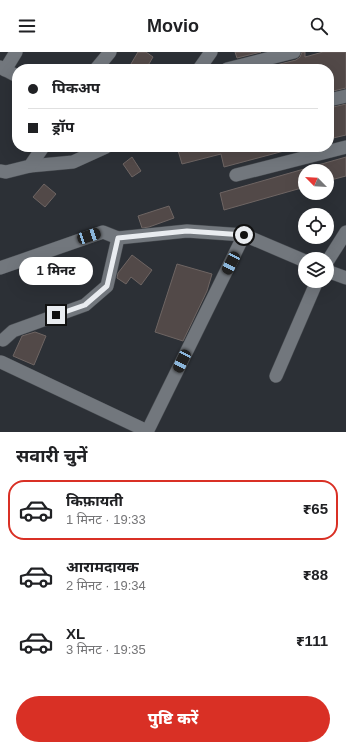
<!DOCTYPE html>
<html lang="hi">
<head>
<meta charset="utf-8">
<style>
  :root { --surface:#fff; --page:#f6f6f6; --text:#202124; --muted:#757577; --line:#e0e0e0; --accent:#d93025 }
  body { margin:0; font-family:Helvetica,"Noto Sans Devanagari",sans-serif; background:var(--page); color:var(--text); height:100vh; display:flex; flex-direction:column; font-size:15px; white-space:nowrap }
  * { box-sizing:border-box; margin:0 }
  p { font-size:13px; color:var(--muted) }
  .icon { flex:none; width:22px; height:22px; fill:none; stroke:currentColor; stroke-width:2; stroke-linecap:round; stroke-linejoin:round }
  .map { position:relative; height:380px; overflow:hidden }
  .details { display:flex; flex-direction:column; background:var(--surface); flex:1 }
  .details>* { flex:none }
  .banner { position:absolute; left:12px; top:12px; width:322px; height:88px; border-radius:16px; box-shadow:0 4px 16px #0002; display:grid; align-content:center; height:88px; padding:0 16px; background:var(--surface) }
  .needle { width:26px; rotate:294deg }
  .buttons { position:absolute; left:298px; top:112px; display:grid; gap:8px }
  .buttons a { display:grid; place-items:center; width:36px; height:36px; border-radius:50%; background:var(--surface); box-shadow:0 4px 16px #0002; font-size:20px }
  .end { position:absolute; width:18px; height:18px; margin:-9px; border:5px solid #e9ecf0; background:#111; box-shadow:0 0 0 2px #111 }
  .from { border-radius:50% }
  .bubble { position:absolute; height:28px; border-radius:14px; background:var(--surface); box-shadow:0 4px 16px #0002; font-size:13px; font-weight:800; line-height:28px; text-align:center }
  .car { position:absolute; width:12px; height:24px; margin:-12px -6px; border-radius:5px; box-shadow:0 0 3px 1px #0007; background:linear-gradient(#222 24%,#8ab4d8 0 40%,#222 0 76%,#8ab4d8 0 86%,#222 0) }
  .banner b { display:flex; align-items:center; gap:14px; height:38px; font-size:15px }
  .banner b+b { border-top:1px solid var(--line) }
  .banner i { width:10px; height:10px; background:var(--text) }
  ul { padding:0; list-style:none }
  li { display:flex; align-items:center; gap:12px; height:60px; margin:0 8px 6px; padding:0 8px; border:2px solid transparent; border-radius:16px }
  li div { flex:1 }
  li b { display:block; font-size:15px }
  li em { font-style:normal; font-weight:800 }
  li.selected { border-color:var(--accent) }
  li>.icon { width:36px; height:36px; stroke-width:1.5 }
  h2 { padding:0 16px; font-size:18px; line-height:48px }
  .primary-button { display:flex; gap:8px; margin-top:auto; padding:8px 16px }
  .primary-button a { flex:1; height:46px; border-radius:24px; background:var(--accent); color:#fff; font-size:16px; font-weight:800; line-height:46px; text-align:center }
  header { display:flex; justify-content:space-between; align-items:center; height:52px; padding:0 16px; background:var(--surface); font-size:18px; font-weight:800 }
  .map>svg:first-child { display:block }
  .building { fill:#524948; stroke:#6e6563 }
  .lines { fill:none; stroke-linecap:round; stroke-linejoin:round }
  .minor-casing { stroke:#474b50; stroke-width:14 }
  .minor { stroke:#72777d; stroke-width:13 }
  .route { stroke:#e9ecf0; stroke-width:5 }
</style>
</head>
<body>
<header><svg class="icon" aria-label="menu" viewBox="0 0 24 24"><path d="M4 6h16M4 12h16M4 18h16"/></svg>Movio<svg class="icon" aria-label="search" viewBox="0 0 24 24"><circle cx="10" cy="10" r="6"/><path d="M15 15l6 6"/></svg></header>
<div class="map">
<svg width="346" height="380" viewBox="0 0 346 380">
  <rect width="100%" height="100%" fill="#2c3036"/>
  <g class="building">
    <polygon points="138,0 146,0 153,5 146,17 128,17"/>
    <polygon points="235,0 261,0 237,6"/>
    <polygon points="302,0 305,0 305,5 323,0 346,0 346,36 329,40 329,17 260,17 296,8 300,5"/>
    <polygon points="346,52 346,83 329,87 329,56"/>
    <polygon points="177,95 284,95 284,99 224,115 221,102 182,112"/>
    <polygon points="132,105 141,119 132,125 123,112"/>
    <polygon points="346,105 346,124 327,129 327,119 305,119 305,135 224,158 220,141"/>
    <polygon points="44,132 56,142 45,155 33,145"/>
    <polygon points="169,154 174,166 149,175 142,176 138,164"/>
    <polygon points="132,203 152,218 141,233 131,225 126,232 117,226 118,221"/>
    <polygon points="177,212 212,222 207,239 183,289 155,280"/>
    <polygon points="35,280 46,284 34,313 13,304 22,284"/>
  </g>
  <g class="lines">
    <g class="minor-casing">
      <g id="minor">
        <polyline points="0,15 17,24"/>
        <polyline points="96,17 110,0"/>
        <polyline points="199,17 211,0"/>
        <polyline points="227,17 294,0"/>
        <polyline points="5,18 16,0"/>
        <polyline points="329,48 346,44"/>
        <polyline points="30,114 73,110 106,95"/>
        <polyline points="0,119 6,120 30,114 43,95"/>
        <polyline points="236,123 346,95"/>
        <polyline points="327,210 346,180"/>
        <polyline points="0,216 103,180 118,186 187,179 244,183 305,209"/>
        <polyline points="327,219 346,226"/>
        <polyline points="3,288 13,279 85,253 107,234 118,186"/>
        <polyline points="1,310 147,379"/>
        <polyline points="276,324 317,229"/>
        <polyline points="147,380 244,183"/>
      </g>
    </g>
    <use href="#minor" class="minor"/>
  </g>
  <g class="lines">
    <polyline class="route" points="56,263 85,253 107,234 118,186 187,179 244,183"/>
  </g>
</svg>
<div class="buttons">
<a><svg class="needle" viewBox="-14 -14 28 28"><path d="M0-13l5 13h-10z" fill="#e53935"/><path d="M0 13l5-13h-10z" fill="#757577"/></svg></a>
<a><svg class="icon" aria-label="locate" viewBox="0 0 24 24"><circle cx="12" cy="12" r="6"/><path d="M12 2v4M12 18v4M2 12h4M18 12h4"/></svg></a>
<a><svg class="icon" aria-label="layers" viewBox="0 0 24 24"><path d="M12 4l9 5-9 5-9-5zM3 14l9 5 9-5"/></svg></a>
</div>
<i class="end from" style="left:244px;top:183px"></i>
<i class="end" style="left:56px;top:263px"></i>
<div class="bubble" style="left:19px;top:205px;width:74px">1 मिनट</div>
<i class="car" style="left:89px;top:184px;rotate:72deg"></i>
<i class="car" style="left:231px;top:211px;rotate:207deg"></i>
<i class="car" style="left:182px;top:309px;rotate:206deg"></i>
<div class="banner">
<b><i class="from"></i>पिकअप</b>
<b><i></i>ड्रॉप</b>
</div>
</div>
<section class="details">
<h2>सवारी चुनें</h2>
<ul>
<li class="selected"><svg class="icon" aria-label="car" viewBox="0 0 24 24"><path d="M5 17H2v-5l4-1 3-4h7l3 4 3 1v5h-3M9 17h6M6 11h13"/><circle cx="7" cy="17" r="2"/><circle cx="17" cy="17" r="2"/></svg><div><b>किफ़ायती</b><p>1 मिनट · 19:33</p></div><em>₹65</em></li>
<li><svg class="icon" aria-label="car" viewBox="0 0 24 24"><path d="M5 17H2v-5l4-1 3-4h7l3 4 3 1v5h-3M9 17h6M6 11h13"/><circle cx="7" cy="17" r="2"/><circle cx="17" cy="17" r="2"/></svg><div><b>आरामदायक</b><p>2 मिनट · 19:34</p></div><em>₹88</em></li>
<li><svg class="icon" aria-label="car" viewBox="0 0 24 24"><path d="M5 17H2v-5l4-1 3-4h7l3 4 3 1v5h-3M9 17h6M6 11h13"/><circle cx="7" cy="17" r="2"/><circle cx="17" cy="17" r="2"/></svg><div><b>XL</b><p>3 मिनट · 19:35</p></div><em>₹111</em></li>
</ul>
<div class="primary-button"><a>पुष्टि करें</a></div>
</section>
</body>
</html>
